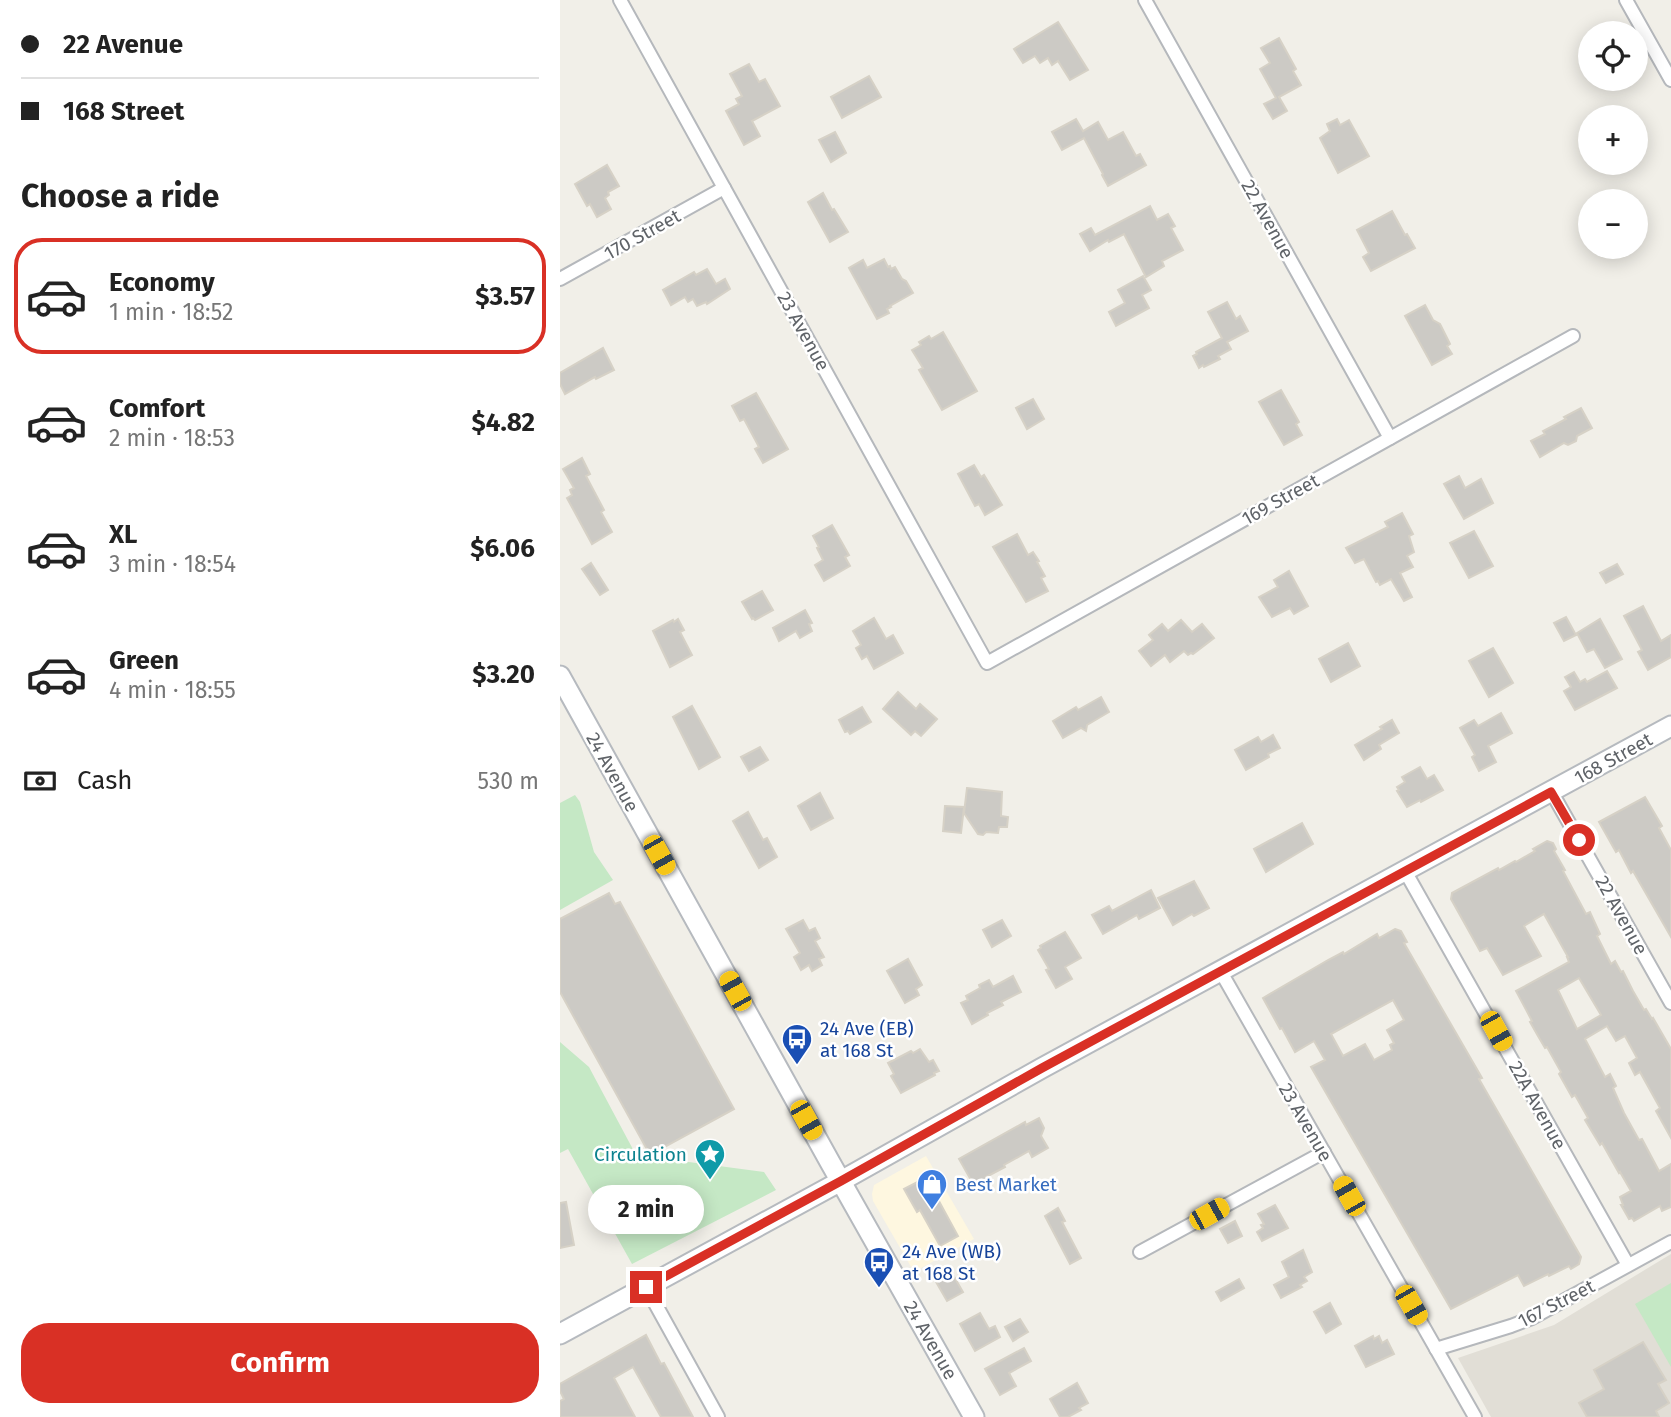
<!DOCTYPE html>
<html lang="en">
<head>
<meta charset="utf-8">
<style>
  :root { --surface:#fff; --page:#f6f6f6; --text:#222; --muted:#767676; --line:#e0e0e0; --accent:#d93025 }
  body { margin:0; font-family:"Fira Sans",sans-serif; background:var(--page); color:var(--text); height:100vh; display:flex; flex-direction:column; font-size:26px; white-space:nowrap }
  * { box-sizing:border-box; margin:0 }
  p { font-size:23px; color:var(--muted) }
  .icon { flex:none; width:38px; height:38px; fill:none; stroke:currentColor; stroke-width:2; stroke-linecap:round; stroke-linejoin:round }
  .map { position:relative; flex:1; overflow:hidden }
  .sheet { display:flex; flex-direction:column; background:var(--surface); width:560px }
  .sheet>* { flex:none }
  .hud { display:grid; align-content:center; height:154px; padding:0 21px; background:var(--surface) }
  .buttons { position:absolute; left:1018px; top:21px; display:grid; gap:14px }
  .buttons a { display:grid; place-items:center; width:70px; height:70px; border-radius:50%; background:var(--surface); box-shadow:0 4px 18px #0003; font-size:35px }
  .end { position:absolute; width:32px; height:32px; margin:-16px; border:9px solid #d93025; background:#fff; box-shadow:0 0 0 4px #fff }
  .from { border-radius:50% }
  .bubble { position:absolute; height:49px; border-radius:24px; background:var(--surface); box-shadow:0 4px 18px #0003; font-size:23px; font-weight:700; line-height:49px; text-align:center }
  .car { position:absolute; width:21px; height:42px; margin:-21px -10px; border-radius:9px; box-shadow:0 0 5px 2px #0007; background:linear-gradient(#f5c518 24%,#345 0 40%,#f5c518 0 76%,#345 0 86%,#f5c518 0) }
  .hud b { display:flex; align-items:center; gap:24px; height:66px; font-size:26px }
  .hud b+b { border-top:2px solid var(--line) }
  .hud i { width:18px; height:18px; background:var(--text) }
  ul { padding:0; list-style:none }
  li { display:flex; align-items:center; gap:21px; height:116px; margin:0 14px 10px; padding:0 7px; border:4px solid transparent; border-radius:28px }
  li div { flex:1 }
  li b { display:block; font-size:26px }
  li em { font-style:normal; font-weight:700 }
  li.current { border-color:var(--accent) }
  li>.icon { width:63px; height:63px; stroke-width:1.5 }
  h2 { padding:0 21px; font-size:32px; line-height:84px }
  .pay { display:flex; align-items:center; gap:18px; height:77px; padding:0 21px; font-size:26px }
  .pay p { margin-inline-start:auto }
  .primary-button { display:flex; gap:14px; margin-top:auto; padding:14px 21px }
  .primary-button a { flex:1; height:80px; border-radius:28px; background:var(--accent); color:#fff; font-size:28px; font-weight:700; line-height:80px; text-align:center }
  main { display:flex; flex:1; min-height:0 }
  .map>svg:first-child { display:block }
  .commercial { fill:#fef7e0 }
  .education { fill:#e1ded6 }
  .green { fill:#c5e8c5 }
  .building { fill:#cccac5; stroke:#d6d1c6; stroke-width:2; fill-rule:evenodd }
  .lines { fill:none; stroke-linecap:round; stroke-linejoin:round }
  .minor-casing { stroke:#b5b8bc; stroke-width:16 }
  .secondary-casing { stroke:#b6babf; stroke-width:23 }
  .minor { stroke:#fff; stroke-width:12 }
  .secondary { stroke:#fff; stroke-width:19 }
  .route { stroke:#d93025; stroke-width:9 }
  .labels { text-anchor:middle; stroke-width:5; stroke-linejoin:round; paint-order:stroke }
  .street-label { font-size:19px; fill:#5f6368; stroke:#fff }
  .transit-label { font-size:19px; fill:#164399; stroke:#fff; text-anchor:start }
  .culture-label { font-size:19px; fill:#0d838f; stroke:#fff; text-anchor:end }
  .shop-label { font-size:19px; fill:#366cbe; stroke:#fff; text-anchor:start }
</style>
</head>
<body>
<main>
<section class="sheet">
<div class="hud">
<b><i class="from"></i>22 Avenue</b>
<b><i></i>168 Street</b>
</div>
<h2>Choose a ride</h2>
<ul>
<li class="current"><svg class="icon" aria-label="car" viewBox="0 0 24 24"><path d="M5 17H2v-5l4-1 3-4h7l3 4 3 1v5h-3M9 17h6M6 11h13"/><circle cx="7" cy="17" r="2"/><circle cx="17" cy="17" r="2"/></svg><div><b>Economy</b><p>1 min · 18:52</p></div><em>$3.57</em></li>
<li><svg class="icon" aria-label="car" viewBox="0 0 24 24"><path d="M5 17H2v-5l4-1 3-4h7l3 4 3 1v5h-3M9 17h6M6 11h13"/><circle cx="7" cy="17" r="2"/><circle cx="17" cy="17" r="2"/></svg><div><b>Comfort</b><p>2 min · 18:53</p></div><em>$4.82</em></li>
<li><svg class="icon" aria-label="car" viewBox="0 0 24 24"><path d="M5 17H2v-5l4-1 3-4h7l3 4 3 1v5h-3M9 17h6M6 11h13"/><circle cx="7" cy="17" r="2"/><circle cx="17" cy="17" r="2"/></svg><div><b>XL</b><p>3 min · 18:54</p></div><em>$6.06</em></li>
<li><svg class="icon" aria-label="car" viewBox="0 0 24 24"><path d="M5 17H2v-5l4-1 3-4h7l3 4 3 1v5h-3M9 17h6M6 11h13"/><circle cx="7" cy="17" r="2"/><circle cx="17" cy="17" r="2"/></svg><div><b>Green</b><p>4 min · 18:55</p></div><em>$3.20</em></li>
</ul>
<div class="pay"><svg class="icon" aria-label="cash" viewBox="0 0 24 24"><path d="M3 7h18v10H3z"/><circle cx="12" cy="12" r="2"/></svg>Cash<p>530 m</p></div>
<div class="primary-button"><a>Confirm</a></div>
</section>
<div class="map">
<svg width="1111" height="1417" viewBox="0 0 1111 1417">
  <rect width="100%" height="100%" fill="#f1efe8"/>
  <polygon class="commercial" points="366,1156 414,1239 354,1272 313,1201 312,1194 314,1185"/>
  <polygon class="education" points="1111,1254 1111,1417 931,1417 898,1358 994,1325"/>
  <g class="green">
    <polygon points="15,795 20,802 34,852 53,880 0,910 0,803"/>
    <polygon points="0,1042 29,1067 76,1155 204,1172 216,1190 72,1264 8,1149 0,1153"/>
    <polygon points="1111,1283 1111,1367 1075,1304"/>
  </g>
  <g class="building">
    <polygon points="498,22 528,70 510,80 498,61 492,65 488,58 480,63 475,56 463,63 454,49"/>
    <polygon points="719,38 736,69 733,71 741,85 719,97 727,111 713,119 704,104 716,98 700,69 710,63 701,48"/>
    <polygon points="189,64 199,82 205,79 220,106 192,121 200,136 184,145 166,111 179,104 176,99 182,96 170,74"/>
    <polygon points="309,76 321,97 282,118 271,97"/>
    <polygon points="516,119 523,131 538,122 548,140 563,132 576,156 580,154 586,165 548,186 542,175 543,174 524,138 502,150 492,132"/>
    <polygon points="777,119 780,125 789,120 809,156 778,173 760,138 770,131 767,124"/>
    <polygon points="275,132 286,153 271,162 259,140"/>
    <polygon points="47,165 59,186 48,192 49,195 45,198 51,209 37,217 30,204 27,206 15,184"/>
    <polygon points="263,193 272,210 274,209 288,232 270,242 248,202"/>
    <polygon points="590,206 597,220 608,214 615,226 611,228 623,250 602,261 604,266 586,277 564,234 549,242 548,240 530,251 520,234 531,228 535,235"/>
    <polygon points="832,211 845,235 847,234 855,248 811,271 803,257 809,253 797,230"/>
    <polygon points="324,259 328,267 330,266 331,269 335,267 342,279 346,281 353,293 330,306 331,307 327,309 329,313 317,319 289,268 303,260 307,268"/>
    <polygon points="147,269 156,284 165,279 170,289 147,304 146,302 137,306 133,299 128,302 125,297 111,305 103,290 134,272 136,275"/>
    <polygon points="583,276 591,290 582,295 589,308 556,326 549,312 565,303 558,290"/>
    <polygon points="667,302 676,319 680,316 688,331 667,342 671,349 658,356 660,359 644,367 643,365 639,368 633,356 637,354 636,352 662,338 648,312"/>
    <polygon points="865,305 873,320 880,324 890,344 887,346 892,354 872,365 845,316"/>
    <polygon points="383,332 417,391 382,410 359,370 363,368 352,350 361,345 359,342 369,336 371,339"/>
    <polygon points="43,348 54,370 36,379 35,377 5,394 0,384 0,373"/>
    <polygon points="721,390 739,422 736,424 742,435 724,445 699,402"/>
    <polygon points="196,393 228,449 203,463 195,449 199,447 184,419 180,421 172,406"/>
    <polygon points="473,399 484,419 467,429 456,408"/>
    <polygon points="1021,408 1032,428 1017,436 1016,441 1008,445 1004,443 980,457 971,441 985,434 983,431 1006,419 1004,417"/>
    <polygon points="22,458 30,474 26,476 44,510 41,512 52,532 32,544 7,498 12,495 10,490 14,488 3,469"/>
    <polygon points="414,465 421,477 424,475 442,505 425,515 419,504 415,506 398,474"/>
    <polygon points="899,476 905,488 921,479 933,503 904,519 884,484"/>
    <polygon points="842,513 853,534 849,536 854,552 847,556 853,567 840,573 852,597 844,601 831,579 820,585 818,581 816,582 804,559 795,563 786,548 828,527 825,522"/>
    <polygon points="272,525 289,555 285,557 290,566 264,581 255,565 263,560 257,548 259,547 253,536"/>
    <polygon points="914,531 933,566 909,578 890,543"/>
    <polygon points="457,534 468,555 473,552 479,561 477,562 485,576 481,578 488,591 466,602 433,547"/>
    <polygon points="31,563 48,590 40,595 22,569"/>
    <polygon points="1057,564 1063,574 1046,583 1040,573"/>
    <polygon points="729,571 748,606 734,614 730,608 712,617 699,597 718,587 714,580"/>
    <polygon points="202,591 213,610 195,620 193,618 192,619 182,602"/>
    <polygon points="1083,606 1101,641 1111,635 1111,657 1088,670 1078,652 1082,650 1064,616"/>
    <polygon points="245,610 252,623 249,624 252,631 240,638 236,631 219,641 213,628"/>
    <polygon points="1006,617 1016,635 1004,641 994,623"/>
    <polygon points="314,618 326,639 333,635 343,653 314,669 307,656 302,659 296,648 301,645 293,631"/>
    <polygon points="118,619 124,630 120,632 132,655 110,667 93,631 113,620 114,622"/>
    <polygon points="1040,619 1062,659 1045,668 1034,649 1027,652 1017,633"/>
    <polygon points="621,620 632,632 642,624 654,638 633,654 631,653 628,655 624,651 610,662 605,655 591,666 579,651 593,640 589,635 602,624 608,631"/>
    <polygon points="788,643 800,666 771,682 759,659"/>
    <polygon points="933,648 953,683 929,697 909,661"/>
    <polygon points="1047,671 1057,688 1015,710 1004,691 1011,687 1005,677 1014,672 1020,682 1025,679 1027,682"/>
    <polygon points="338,692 356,709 360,704 377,719 361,736 355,731 351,735 323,709"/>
    <polygon points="541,697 549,712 527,725 526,731 521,728 503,738 493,721 516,707 518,710"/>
    <polygon points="132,706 160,757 139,769 113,717"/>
    <polygon points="302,707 311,722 290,734 288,731 285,732 279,720"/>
    <polygon points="941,713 952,733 928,746 936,762 919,771 912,757 915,755 900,728 914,720 918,726"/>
    <polygon points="832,720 839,733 819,745 821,749 804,760 795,745 822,729 820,727"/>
    <polygon points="713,735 720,748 708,754 709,757 686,770 675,750 698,737 701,742"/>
    <polygon points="200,747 208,760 189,771 181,757"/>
    <polygon points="860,767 867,779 874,775 883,790 861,802 860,800 847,807 837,791 839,790 837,787 845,782 842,777"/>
    <polygon points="407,788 442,792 441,816 448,817 447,827 439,827 438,833 426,832 423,835 418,834 404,813"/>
    <polygon points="260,793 273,818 251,830 238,806"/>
    <polygon points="1085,797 1102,826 1099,828 1111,850 1111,937 1073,871 1071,873 1059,850 1056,852 1039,822"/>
    <polygon points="385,806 404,807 401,833 383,831"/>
    <polygon points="188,812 203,840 207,838 217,857 199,868 173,821"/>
    <polygon points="742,823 753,844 706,872 694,849"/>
    <path d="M987 841 993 843 996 849 994 851 1005 870 1003 871 1026 914 1030 912 1040 934 1037 936 1051 964 1055 961 1061 972 1063 971 1073 991 1084 1010 1086 1009 1092 1019 1093 1018 1111 1049V1138L1096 1111 1100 1108 1080 1072 1075 1075 1069 1063 1077 1058 1065 1036 1056 1041 1047 1026 1025 1039 1045 1077 1050 1074 1056 1086 1053 1088 1064 1113 1079 1140 1082 1139 1099 1171 1111 1164V1207L1102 1211 1100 1206 1074 1221 1072 1218 1069 1219 1061 1205H1063L1060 1197 1071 1191 1060 1172 1059 1173 1042 1143 1040 1145 1025 1120 1028 1118 1015 1095 1012 1097 999 1074 1001 1072 987 1047 985 1048 978 1036 970 1022 972 1021 956 991 1009 962 1007 957H1008L984 914 964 926 981 956 943 975 927 948 920 951 891 899 892 893 938 868 939 870 955 861 956 862 975 851 973 849ZM1019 978 1041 1015 1017 1029 998 990Z"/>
    <polygon points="634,881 649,908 634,916 632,914 613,925 598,898"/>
    <polygon points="591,890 600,908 579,919 577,915 543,934 532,915 549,906 552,911"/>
    <polygon points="49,893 55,904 60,902 174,1109 90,1155 0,992 0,919"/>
    <polygon points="243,920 249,931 255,928 260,938 255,941 264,957 259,959 262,965 252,971 249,965 241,970 234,957 240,953 226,929"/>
    <polygon points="442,920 451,936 432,947 423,930"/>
    <path d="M835 929 841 931 847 942 844 943 922 1078 919 1079 1021 1257 1019 1264 1011 1269 1009 1266 989 1276 988 1274 964 1286 958 1275 891 1309 751 1067 765 1060 754 1041 735 1052 722 1028 720 1029 703 998 768 960 783 952 784 954 817 934 819 938ZM833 1000 844 1020 827 1030 834 1043 830 1045 832 1050 814 1060 805 1044 783 1056 771 1034Z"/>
    <polygon points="505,932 521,958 505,967 512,979 496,988 486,970 489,969 478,950 481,948 480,946"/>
    <polygon points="348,959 362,985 356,989 359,995 345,1003 327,971"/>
    <polygon points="453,976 461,992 441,1002 443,1005 427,1013 428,1015 412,1024 401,1003 408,1000 406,996 420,988 419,985 429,980 433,987"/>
    <polygon points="360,1049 369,1062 373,1060 379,1071 374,1073 375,1075 341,1093 331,1076 334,1074 328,1063 351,1051 353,1053"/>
    <polygon points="479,1118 484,1128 481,1136 488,1148 472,1157 469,1151 444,1165 445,1167 426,1177 429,1182 416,1189 399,1159 465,1122 466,1125"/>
    <polygon points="365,1178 368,1184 374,1180 379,1189 374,1192 398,1236 380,1246 360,1210 357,1212 344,1189"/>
    <polygon points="6,1202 14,1245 0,1248 0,1203"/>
    <polygon points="715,1205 728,1228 702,1241 697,1232 703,1228 701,1225 704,1224 698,1214"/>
    <polygon points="498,1208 505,1221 502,1222 521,1258 510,1264 485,1216"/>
    <polygon points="675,1221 682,1236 668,1243 660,1229"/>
    <polygon points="743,1250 752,1272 744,1277 747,1281 740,1285 742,1287 721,1298 714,1285 729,1277 722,1262"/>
    <polygon points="392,1273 403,1292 387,1301 376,1282"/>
    <polygon points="679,1279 684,1288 661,1301 656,1292"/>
    <polygon points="770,1303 781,1324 766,1333 754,1312"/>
    <polygon points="420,1313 429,1329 435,1326 440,1337 415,1351 400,1324"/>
    <polygon points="460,1319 468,1332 453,1341 445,1327"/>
    <polygon points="86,1335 101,1364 104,1363 133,1417 101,1417 73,1367 54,1378 75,1417 0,1417 0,1401 4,1399 0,1391 0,1384"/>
    <polygon points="813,1336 814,1339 819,1336 822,1343 827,1340 834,1354 806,1367 795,1346"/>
    <polygon points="1083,1342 1106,1380 1098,1384 1109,1403 1096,1411 1099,1417 1027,1417 1019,1403 1044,1389 1034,1370"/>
    <polygon points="464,1348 471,1361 449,1373 456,1386 440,1395 425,1369"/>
    <polygon points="517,1383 528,1403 519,1408 521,1410 508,1417 500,1417 490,1399"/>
  </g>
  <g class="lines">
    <g class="minor-casing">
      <g id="minor">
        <polyline points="60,0 427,663 1013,336"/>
        <polyline points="585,0 830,438"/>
        <polyline points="1066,0 1111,80"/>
        <polyline points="0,279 164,188"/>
        <polyline points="991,791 1111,1003"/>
        <polyline points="845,871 1068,1265"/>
        <polyline points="661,972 915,1417"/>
        <polyline points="580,1252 764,1152"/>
        <polyline points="86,1287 158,1417"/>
        <polyline points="876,1349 951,1326 972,1318 1111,1242"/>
      </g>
    </g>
    <g class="secondary-casing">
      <g id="secondary">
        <polyline points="0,676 271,1164 414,1417"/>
        <polyline points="0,1334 281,1181 482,1068 1111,726"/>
      </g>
    </g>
    <use href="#minor" class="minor"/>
    <use href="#secondary" class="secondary"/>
  </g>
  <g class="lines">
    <polyline class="route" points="86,1287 281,1181 482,1068 991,792 1019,840"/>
  </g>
  <defs>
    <g id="bus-pin" transform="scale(1.575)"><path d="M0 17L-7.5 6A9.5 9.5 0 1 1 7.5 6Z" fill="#1a4fb4" stroke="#fff"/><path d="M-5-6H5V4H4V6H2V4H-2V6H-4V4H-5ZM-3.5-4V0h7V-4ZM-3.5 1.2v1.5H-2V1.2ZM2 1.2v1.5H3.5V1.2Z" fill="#fff"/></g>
    <g id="sight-pin" transform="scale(1.575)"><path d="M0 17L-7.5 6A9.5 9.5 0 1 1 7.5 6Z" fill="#0f9aa8" stroke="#fff"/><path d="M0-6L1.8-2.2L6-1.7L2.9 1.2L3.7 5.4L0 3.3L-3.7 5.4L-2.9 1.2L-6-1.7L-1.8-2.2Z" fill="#fff"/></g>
    <g id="shop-pin" transform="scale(1.575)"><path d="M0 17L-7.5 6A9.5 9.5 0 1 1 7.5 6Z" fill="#3f7fe0" stroke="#fff"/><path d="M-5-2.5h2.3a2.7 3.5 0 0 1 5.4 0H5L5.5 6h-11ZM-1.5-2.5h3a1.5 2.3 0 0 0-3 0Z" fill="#fff"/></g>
  </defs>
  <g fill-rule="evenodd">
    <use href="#bus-pin" x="237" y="1039"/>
    <use href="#sight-pin" x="150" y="1154"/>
    <use href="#shop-pin" x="372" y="1184"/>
    <use href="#bus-pin" x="319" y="1262"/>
  </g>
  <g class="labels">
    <g class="street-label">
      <text transform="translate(708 219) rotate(61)" y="7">22 Avenue</text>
      <text transform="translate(82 234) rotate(-29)" y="7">170 Street</text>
      <text transform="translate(244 331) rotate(61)" y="7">23 Avenue</text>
      <text transform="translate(720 499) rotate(-29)" y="7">169 Street</text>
      <text transform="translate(1053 758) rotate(-29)" y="7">168 Street</text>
      <text transform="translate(53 772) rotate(61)" y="7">24 Avenue</text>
      <text transform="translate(1062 915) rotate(61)" y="7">22 Avenue</text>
      <text transform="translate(978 1105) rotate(61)" y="7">22A Avenue</text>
      <text transform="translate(746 1122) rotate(60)" y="7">23 Avenue</text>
      <text transform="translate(996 1303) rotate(-27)" y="7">167 Street</text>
      <text transform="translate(371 1340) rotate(60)" y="7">24 Avenue</text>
    </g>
    <g class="transit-label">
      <text x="260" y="1035">24 Ave (EB)<tspan x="260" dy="22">at 168 St</tspan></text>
      <text x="342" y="1258">24 Ave (WB)<tspan x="342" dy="22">at 168 St</tspan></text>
    </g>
    <g class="culture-label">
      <text x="127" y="1161">Circulation</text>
    </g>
    <g class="shop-label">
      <text x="395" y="1191">Best Market</text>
    </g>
  </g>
</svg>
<div class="buttons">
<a><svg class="icon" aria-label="locate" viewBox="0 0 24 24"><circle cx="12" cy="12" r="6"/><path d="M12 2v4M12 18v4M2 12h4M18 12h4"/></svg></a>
<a>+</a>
<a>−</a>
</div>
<i class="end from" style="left:1019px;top:840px"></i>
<i class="end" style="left:86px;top:1287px"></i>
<div class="bubble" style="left:28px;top:1185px;width:116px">2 min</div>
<i class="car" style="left:99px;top:855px;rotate:151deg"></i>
<i class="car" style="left:175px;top:991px;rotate:331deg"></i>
<i class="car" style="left:936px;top:1031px;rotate:151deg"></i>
<i class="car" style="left:246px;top:1120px;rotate:151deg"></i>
<i class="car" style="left:789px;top:1196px;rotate:330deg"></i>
<i class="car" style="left:649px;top:1214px;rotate:61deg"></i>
<i class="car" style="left:851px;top:1305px;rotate:150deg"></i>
</div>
</main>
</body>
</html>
